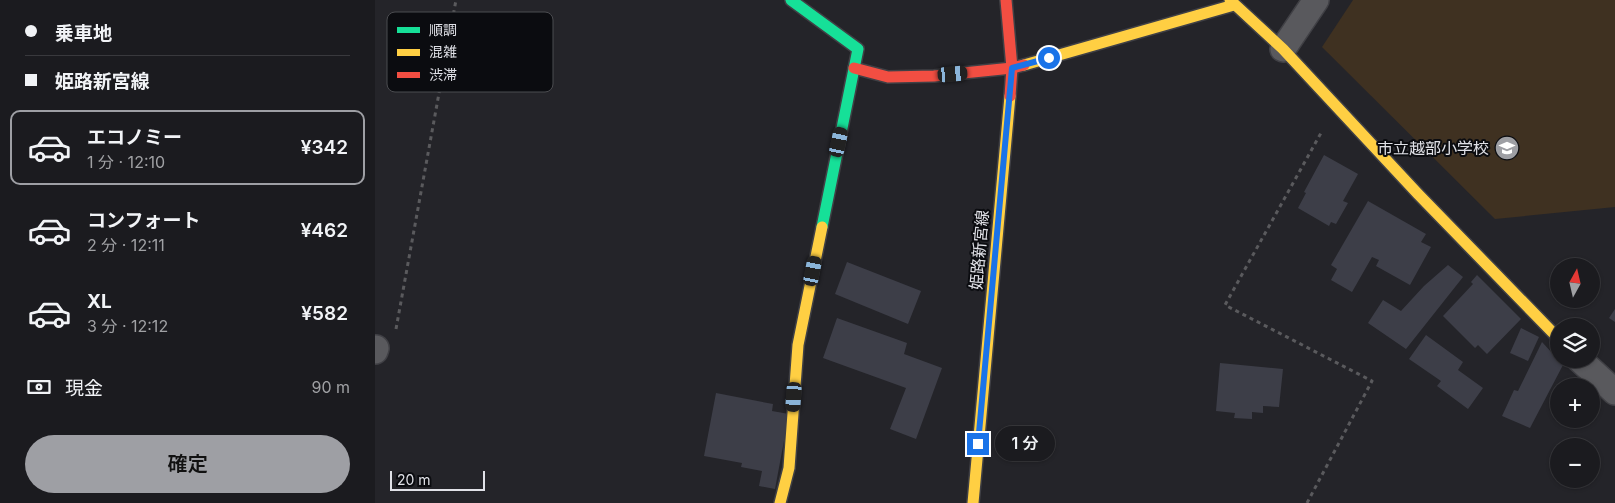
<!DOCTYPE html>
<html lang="ja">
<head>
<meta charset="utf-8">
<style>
  :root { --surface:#1b1b1f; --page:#242428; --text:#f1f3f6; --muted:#a0a1a4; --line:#39393d; --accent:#9e9fa4 }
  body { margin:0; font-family:Inter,"Noto Sans JP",sans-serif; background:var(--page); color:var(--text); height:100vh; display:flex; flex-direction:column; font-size:19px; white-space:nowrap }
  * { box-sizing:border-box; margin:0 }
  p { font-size:16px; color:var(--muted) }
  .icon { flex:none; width:28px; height:28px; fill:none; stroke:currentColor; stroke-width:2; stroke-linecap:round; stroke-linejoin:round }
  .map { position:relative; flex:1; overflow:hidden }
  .details { display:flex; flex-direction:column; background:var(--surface); width:375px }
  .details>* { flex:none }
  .hud { display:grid; align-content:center; height:110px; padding:0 25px; background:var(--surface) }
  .needle { width:32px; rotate:8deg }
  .controls { position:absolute; left:1175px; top:258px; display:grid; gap:10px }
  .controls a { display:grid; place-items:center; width:50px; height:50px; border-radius:50%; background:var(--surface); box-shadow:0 1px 4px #0004,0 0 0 1px var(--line); font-size:25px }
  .scale { position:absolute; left:15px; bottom:12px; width:95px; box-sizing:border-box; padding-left:5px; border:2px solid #e0e1e7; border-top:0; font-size:14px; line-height:18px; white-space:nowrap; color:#e0e1e7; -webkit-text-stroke:4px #0b0c10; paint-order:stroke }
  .end { position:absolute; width:22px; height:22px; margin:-11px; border:6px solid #1a73e8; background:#fff; box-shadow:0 0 0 2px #fff }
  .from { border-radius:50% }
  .bubble { position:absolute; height:35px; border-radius:18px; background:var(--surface); box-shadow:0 1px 4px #0004,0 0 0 1px var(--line); font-size:16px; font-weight:600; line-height:35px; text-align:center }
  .car { position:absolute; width:15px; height:30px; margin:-15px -8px; border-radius:6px; box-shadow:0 0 4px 1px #0007; background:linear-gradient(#222 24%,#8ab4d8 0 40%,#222 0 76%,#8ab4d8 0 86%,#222 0) }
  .hud b { display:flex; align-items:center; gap:18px; height:48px; font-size:19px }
  .hud b+b { border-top:1px solid var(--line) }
  .hud i { width:12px; height:12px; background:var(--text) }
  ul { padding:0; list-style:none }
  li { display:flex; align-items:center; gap:15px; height:75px; margin:0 10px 8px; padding:0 15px; border:2px solid transparent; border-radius:10px }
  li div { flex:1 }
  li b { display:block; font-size:19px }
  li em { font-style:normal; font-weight:600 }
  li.active { border-color:var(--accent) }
  li>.icon { width:45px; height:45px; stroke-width:1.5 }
  .pay { display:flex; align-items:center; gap:12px; height:55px; padding:0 25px; font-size:19px }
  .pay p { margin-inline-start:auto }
  .primary-button { display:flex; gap:10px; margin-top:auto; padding:10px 25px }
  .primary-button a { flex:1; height:58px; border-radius:30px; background:var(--accent); color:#111; font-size:20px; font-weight:600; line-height:58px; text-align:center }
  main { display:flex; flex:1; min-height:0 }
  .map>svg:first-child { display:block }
  .green { fill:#3f3121 }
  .building { fill:#3d3e48 }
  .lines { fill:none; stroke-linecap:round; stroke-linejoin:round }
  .street-casing { stroke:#404045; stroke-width:28 }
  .fast-casing { stroke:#404045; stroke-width:14 }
  .slow-casing { stroke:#404045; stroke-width:14 }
  .jam-casing { stroke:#404045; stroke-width:14 }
  .path { stroke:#5a5a5d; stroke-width:3; stroke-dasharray:4 4; stroke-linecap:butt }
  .street { stroke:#59595d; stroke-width:25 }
  .fast { stroke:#16e098; stroke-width:11 }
  .slow { stroke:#ffcf43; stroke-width:11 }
  .jam { stroke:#f24e42; stroke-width:11 }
  .route { stroke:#1a73e8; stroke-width:6 }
  .labels { text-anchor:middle; stroke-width:4; stroke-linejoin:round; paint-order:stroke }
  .poi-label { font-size:16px; fill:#e0e1e7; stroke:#0b0c10; text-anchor:end }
  .street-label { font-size:16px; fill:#e0e1e7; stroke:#0b0c10 }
  .key { fill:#0b0c10; stroke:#4b4c50; stroke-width:1 }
  .key-label { font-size:14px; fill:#e0e1e7 }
</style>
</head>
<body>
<main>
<section class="details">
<div class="hud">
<b><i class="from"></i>乗車地</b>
<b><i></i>姫路新宮線</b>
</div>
<ul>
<li class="active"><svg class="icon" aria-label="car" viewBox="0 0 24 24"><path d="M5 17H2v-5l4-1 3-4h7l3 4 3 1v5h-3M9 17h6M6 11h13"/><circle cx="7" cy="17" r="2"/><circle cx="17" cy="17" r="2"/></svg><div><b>エコノミー</b><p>1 分 · 12:10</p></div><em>¥342</em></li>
<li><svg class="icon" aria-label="car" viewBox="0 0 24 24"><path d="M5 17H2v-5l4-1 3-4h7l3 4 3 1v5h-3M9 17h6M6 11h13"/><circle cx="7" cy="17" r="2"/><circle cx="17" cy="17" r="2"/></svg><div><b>コンフォート</b><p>2 分 · 12:11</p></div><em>¥462</em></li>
<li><svg class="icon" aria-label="car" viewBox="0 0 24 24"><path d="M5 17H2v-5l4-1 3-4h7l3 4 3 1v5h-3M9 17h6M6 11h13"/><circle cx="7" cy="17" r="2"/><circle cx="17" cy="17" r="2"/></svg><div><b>XL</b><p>3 分 · 12:12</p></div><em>¥582</em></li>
</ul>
<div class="pay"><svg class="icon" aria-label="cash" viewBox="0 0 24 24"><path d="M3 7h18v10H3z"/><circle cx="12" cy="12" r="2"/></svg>現金<p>90 m</p></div>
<div class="primary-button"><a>確定</a></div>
</section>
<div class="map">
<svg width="1240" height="503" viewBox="0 0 1240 503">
  <rect width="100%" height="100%" fill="#242429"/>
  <polygon class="green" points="978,0 1240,0 1240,207 1120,219 947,47"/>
  <g class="building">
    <polygon points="949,155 983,174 968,201 973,203 961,224 956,222 954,226 923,208 931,193 929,192"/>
    <polygon points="993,201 1051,234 1046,242 1056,247 1035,285 1001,266 1004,260 997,257 977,292 956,280 962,269 956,265"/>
    <polygon points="472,262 546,291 533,324 460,294"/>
    <polygon points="1073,265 1088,277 1031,349 993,323 1008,300 1026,311 1049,286"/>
    <polygon points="1102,275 1146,319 1112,354 1103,345 1100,348 1068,316 1098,284 1096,282"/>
    <polygon points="1240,309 1240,322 1234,318"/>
    <polygon points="462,318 532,343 529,354 567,368 541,439 515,429 531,388 448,358"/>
    <polygon points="1146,328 1164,337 1153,361 1135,353"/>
    <polygon points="1051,335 1088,362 1083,370 1108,388 1093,409 1062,386 1066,381 1034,359"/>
    <polygon points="1167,342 1188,365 1155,428 1127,416 1139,390 1143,391"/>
    <polygon points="845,363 908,369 904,407 888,406 888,413 877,412 877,419 859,418 860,413 841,411"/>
    <polygon points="341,393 398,404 397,411 414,414 400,489 384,486 387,471 366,467 367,463 329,456"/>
  </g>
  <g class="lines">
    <g class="street-casing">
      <g id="street">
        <polyline points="908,49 941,0"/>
        <polyline points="0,351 1,348"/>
        <polyline points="1204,359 1240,392"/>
      </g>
    </g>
    <g class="fast-casing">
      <polyline id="fast" points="416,0 483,49 447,227"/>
    </g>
    <g class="slow-casing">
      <g id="slow">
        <polyline points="855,0 908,49 1043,194 1184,339"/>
        <polyline points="649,65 859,5"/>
        <polyline points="405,503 414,468 423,345 447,227"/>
        <polyline points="598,503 635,96"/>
      </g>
    </g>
    <g class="jam-casing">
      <g id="jam">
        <polyline points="631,0 637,68 635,96"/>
        <polyline points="479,68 513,77 559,76 637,68 649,65"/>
      </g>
    </g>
    <g class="path">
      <polyline points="21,329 81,0"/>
      <polyline points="932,503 997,381 850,305 946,133"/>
    </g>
    <use href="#street" class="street"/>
    <use href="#fast" class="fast"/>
    <use href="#slow" class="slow"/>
    <use href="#jam" class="jam"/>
  </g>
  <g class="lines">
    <polyline class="route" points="603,444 637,68 674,58"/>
  </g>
  <defs>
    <g id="school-disc" transform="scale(1.25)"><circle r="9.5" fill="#9e9fa4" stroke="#0b0c10"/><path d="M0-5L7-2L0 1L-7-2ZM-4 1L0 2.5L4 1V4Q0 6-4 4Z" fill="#fff"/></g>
  </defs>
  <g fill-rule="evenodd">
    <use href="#school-disc" x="1132" y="148"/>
  </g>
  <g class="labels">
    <g class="poi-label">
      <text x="1114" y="154">市立越部小学校</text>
    </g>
    <g class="street-label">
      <text transform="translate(604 250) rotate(-85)" y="6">姫路新宮線</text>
    </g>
  </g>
  <rect x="12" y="12" width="166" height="80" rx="8" class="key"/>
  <rect x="22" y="27" width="23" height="6" fill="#16e098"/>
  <rect x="22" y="49" width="23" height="7" fill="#ffcf43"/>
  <rect x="22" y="72" width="23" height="6" fill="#f24e42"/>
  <g class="key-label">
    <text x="54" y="35">順調</text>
    <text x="54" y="57">混雑</text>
    <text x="54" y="80">渋滞</text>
  </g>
</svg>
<div class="controls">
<a><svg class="needle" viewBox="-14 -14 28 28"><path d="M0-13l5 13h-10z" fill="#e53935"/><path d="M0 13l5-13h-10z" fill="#a0a1a4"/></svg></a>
<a><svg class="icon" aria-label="layers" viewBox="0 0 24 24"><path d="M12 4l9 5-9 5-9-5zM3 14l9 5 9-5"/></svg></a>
<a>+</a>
<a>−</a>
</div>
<div class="scale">20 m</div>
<i class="end from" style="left:674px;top:58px"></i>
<i class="end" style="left:603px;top:444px"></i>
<div class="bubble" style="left:620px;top:426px;width:60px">1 分</div>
<i class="car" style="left:578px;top:74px;rotate:85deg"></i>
<i class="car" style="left:464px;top:142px;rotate:12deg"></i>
<i class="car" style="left:438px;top:271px;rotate:11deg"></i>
<i class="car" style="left:419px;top:397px;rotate:184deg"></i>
</div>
</main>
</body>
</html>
